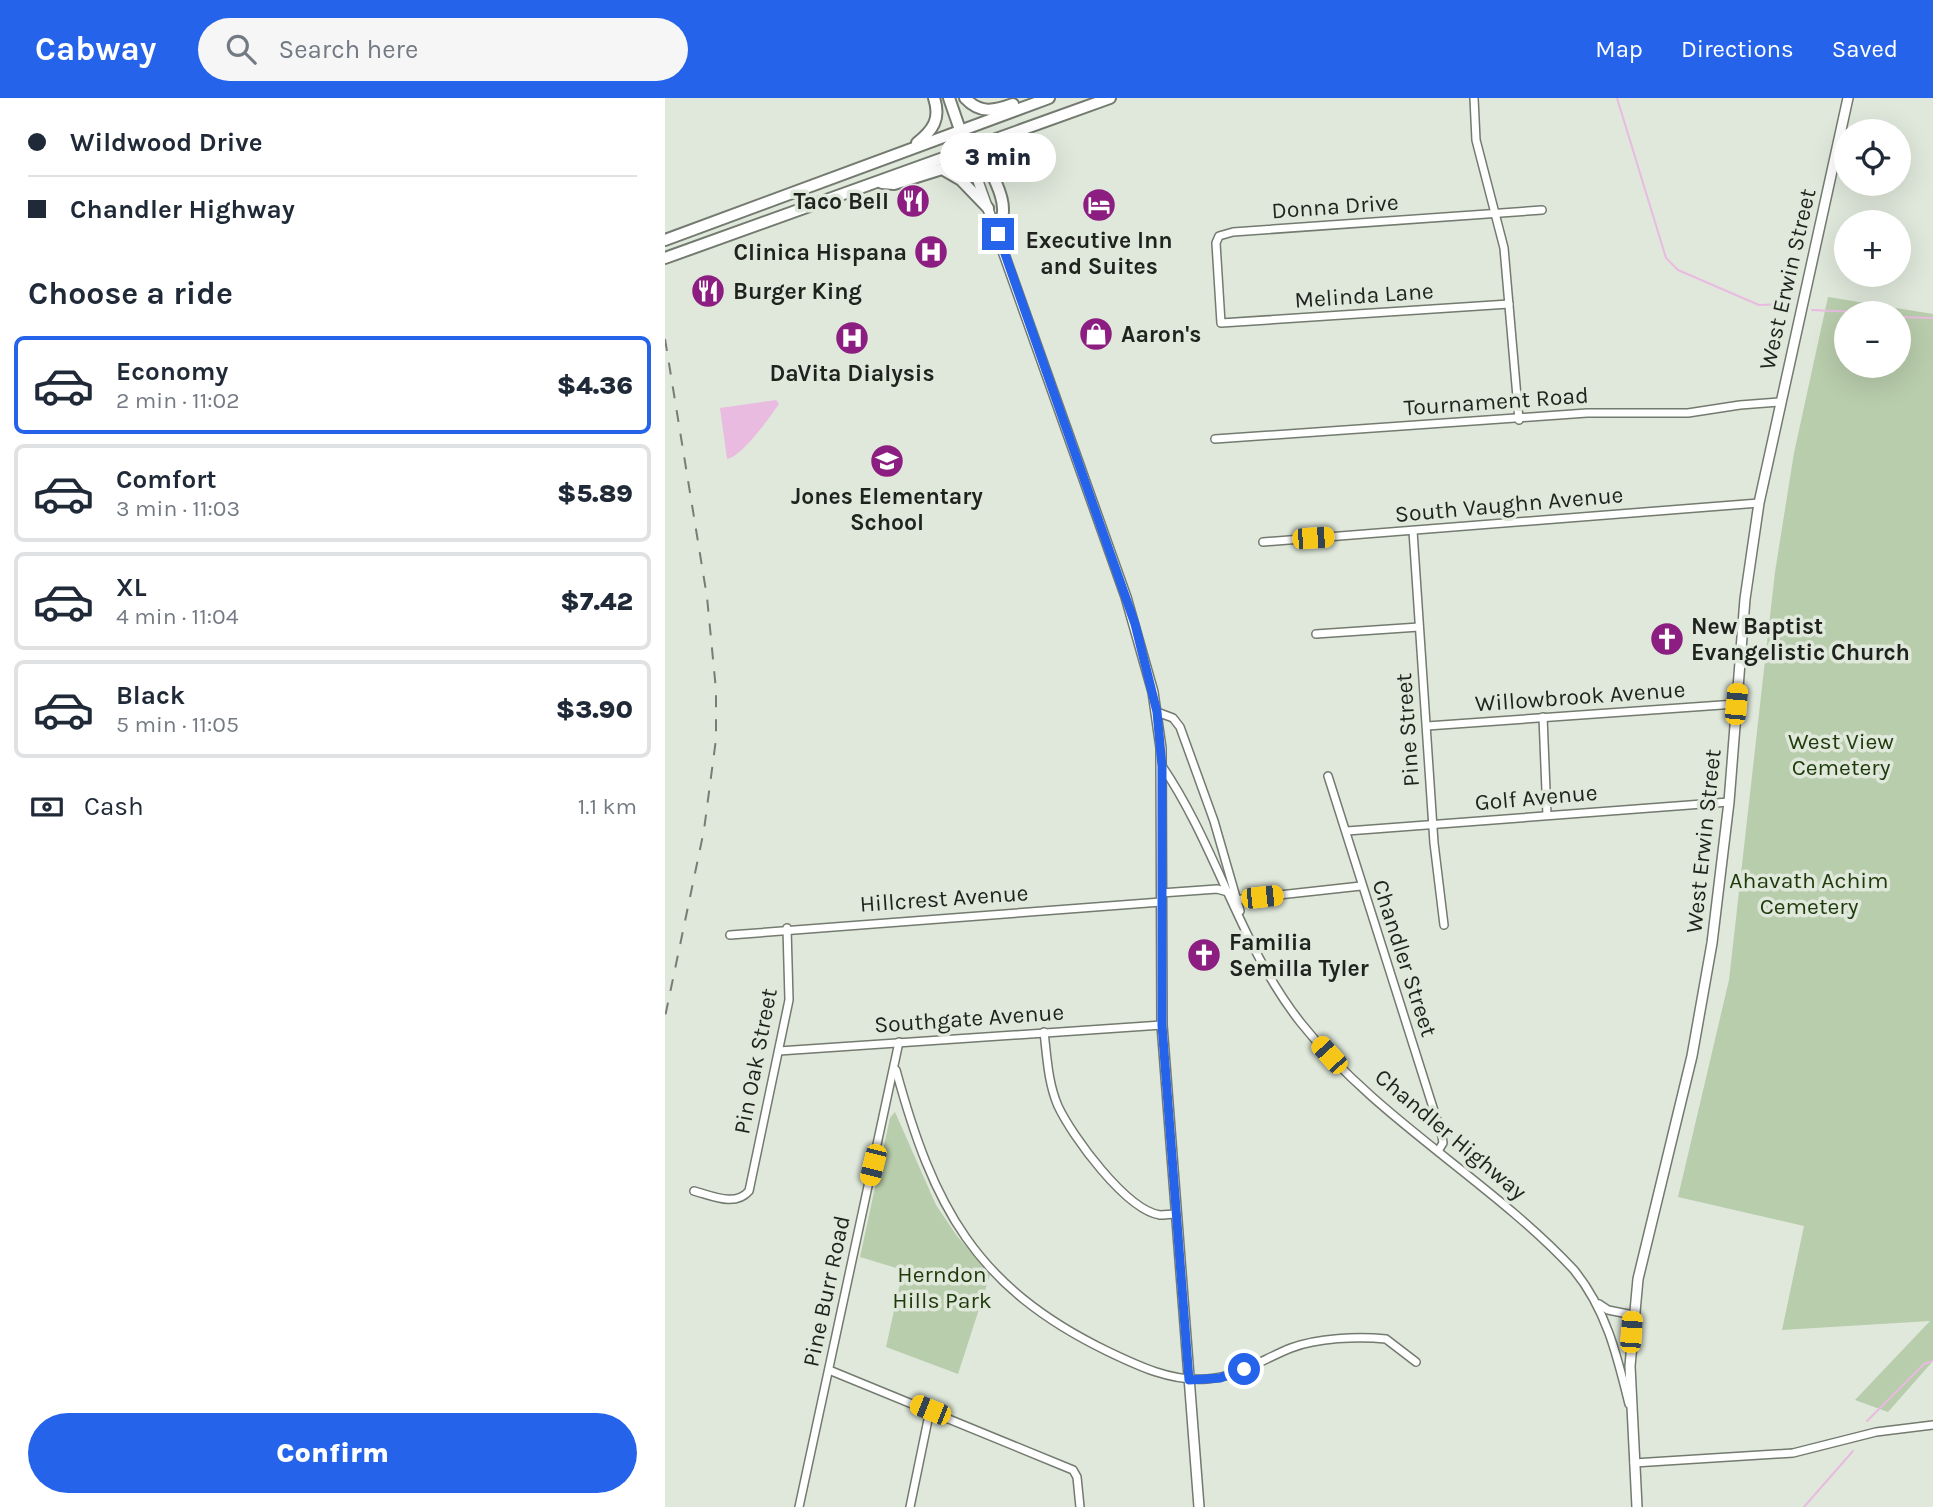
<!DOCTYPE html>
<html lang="en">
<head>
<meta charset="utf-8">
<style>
  :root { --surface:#fff; --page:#f6f6f7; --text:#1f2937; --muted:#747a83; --line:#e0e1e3; --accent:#2563eb }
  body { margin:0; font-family:Karla,sans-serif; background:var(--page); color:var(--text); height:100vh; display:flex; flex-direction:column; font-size:26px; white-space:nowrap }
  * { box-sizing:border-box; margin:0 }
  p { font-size:23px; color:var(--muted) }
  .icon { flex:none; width:38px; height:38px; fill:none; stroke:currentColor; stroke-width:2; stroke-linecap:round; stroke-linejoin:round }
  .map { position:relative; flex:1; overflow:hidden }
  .panel { display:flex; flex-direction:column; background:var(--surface); width:665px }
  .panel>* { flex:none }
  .guide { display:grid; align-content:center; height:154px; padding:0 28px; background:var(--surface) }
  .controls { position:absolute; left:1169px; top:21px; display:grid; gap:14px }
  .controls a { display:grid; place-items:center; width:77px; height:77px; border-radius:50%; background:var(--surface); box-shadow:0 7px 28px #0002; font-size:35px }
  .end { position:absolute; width:32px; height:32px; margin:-16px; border:9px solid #2563eb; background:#fff; box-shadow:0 0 0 4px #fff }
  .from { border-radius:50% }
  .bubble { position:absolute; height:49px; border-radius:24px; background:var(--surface); box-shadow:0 7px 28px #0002; font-size:23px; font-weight:800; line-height:49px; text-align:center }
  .car { position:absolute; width:21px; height:42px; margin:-21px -10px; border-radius:9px; box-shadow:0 0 5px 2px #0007; background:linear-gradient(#f5c518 24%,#345 0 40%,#f5c518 0 76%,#345 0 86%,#f5c518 0) }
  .guide b { display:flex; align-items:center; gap:24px; height:66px; font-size:26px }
  .guide b+b { border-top:2px solid var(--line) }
  .guide i { width:18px; height:18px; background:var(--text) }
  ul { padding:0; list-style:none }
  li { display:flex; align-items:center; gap:21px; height:98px; margin:0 14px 10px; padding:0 14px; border:4px solid var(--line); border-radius:10px }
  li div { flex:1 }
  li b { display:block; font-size:26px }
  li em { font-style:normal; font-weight:800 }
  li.active { border-color:var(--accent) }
  li>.icon { width:63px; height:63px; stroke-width:1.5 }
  h2 { padding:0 28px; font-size:32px; line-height:84px }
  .pay { display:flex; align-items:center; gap:18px; height:77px; padding:0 28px; font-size:26px }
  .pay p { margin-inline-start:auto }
  .primary-button { display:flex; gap:14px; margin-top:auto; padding:14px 28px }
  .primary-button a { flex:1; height:80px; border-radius:42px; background:var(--accent); color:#fff; font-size:28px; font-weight:800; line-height:80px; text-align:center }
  header { display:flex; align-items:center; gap:42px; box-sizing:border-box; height:98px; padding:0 35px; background:var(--accent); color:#fff }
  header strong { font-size:33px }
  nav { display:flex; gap:38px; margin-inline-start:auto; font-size:24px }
  .search { width:490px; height:63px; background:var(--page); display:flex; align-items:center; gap:18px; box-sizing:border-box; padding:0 24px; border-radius:38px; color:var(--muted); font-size:26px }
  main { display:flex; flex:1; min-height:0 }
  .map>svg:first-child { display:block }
  .green { fill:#b8cdac; fill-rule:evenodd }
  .water { fill:#e9bbe0 }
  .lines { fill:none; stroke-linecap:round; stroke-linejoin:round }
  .stream { stroke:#e9bbe0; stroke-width:2 }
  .minor-casing { stroke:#737a6f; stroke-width:10 }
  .major-casing { stroke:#737a6f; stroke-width:12 }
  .highway-casing { stroke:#737a6f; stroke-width:14 }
  .minor { stroke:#fff; stroke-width:7 }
  .major { stroke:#fff; stroke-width:9 }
  .highway { stroke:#fff; stroke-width:10 }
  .rail { stroke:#777d74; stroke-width:2; stroke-dasharray:12 12; stroke-linecap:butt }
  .route { stroke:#2563eb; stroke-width:9 }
  .labels { text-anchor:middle; stroke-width:7; stroke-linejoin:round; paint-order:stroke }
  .poi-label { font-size:23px; font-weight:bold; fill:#1f221d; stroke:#dfe8db; text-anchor:start }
  .street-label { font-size:23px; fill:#1f221d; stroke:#dfe8db }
  .park-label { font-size:23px; fill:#1e3a0a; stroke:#dfe8db }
</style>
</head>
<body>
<header>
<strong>Cabway</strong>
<div class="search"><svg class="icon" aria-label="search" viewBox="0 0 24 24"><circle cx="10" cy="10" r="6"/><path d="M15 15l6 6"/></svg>Search here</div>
<nav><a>Map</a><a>Directions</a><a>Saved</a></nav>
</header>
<main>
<section class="panel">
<div class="guide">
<b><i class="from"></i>Wildwood Drive</b>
<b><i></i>Chandler Highway</b>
</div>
<h2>Choose a ride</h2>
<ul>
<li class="active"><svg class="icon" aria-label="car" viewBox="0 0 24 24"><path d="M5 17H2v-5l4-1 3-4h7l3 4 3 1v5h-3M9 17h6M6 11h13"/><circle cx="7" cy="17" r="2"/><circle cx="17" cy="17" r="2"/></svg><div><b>Economy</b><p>2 min · 11:02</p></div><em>$4.36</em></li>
<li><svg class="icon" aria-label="car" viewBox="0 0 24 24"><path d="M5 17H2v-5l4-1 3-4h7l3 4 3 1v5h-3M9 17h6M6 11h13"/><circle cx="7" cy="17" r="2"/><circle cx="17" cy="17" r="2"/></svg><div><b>Comfort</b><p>3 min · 11:03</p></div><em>$5.89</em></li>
<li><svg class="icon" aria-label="car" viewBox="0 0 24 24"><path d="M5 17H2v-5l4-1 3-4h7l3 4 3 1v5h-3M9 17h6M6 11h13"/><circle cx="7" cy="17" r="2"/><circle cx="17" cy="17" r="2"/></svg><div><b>XL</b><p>4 min · 11:04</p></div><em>$7.42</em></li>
<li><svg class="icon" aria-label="car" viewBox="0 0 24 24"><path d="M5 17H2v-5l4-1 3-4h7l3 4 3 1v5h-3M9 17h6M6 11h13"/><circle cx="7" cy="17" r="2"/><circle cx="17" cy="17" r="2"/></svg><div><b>Black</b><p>5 min · 11:05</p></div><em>$3.90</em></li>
</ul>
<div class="pay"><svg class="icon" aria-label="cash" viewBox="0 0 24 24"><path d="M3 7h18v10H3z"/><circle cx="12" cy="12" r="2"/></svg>Cash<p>1.1 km</p></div>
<div class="primary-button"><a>Confirm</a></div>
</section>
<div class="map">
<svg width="1268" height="1409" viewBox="0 0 1268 1409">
  <rect width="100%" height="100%" fill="#dfe8db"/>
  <g class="green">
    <path d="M1163 199 1268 216V1263L1223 1314 1190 1302 1265 1223 1117 1232 1139 1128 1013 1099 1064 882 1110 474 1129 355ZM1181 215H1234V268H1181Z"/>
    <polygon points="230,1014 271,1107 292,1138 325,1177 293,1276 221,1249 238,1172 195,1159 225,1020"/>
  </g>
  <path class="water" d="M111 302 114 306C104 320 77 359 62 361L55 310Z"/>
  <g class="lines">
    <g class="stream">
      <polyline points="952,0 1001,160 1013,172 1094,207 1119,206"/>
      <polyline points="1147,212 1216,215"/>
      <polyline points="1234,219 1268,220"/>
      <polyline points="1202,1323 1259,1266 1268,1263"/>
      <polyline points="1139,1409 1188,1353"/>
    </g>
    <g class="minor-casing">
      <g id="minor">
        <polyline points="809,0 811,42 839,150 854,322"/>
        <polyline points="844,206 556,225 551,145 554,138 568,134 877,112"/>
        <polyline points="550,341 922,315 1023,315 1075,307 1114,304"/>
        <polyline points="748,433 769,745 779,827"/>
        <polyline points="598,444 1094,405"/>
        <polyline points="651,536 754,529"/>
        <polyline points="492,614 508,620 515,629 549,723 575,813"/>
        <polyline points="878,619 882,717"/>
        <polyline points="762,628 1071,606"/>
        <path d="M497 668C552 749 575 848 636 925 713 1022 825 1082 909 1172 941 1211 952 1257 964 1306"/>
        <polyline points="663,678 777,1038 778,1045 773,1053"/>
        <polyline points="682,733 1064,704"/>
        <polyline points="496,795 552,791 563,794"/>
        <polyline points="568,802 696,788"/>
        <polyline points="65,837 496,804"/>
        <path d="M379 934C382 959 383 985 393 1008 407 1038 461 1112 495 1117 500 1117 506 1116 511 1116"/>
        <polyline points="114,953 497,927"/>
        <path d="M231 972C268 1108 310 1189 442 1253 473 1268 507 1284 542 1281 573 1279 598 1261 626 1250 652 1240 693 1238 721 1241L751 1264"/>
        <path d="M29 1093C48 1098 70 1109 84 1093L124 902 122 830"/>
        <polyline points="934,1206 943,1212 968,1217"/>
        <polyline points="164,1272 408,1372 412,1379 415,1409"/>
        <polyline points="969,1365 1128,1355 1211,1334 1268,1327"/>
        <polyline points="134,1409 234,944"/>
        <polyline points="245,1409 265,1312"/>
      </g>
    </g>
    <g class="major-casing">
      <g id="major">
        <polyline points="302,52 461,499 488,594 496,650 497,927 534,1409"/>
        <polyline points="972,1409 965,1268 973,1181 1027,958 1047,845 1064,704 1080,501 1094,405 1183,0"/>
      </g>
    </g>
    <g class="highway-casing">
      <g id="highway">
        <polyline points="284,0 302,52"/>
        <path d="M300 0C315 16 329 13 348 6"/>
        <path d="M252 45C268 32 276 21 269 0"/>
        <polyline points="217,85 229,86 277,71 296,82 323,110"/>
        <path d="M332 132C334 126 339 117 338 111 338 81 307 68 343 39"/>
        <polyline points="0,142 384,0"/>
        <polyline points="0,160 445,0"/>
      </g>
    </g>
    <use href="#minor" class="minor"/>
    <use href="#major" class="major"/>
    <use href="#highway" class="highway"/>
    <polyline class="rail" points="0,241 42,499 51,592 51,641 39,732 0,919"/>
  </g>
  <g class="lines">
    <polyline class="route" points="333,136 470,526 492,614 497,668 497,927 524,1282 555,1280 579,1271"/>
  </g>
  <defs>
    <g id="restaurant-disc" transform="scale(1.75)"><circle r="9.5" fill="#8d1e81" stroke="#dfe8db"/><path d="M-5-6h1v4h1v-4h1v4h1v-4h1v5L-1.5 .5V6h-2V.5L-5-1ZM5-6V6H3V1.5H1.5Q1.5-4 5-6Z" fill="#fff"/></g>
    <g id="hotel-disc" transform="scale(1.75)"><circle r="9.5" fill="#8d1e81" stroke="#dfe8db"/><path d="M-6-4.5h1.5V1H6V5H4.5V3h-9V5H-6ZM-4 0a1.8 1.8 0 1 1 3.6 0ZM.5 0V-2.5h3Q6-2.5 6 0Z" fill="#fff"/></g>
    <g id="hospital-disc" transform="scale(1.75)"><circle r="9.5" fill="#8d1e81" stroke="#dfe8db"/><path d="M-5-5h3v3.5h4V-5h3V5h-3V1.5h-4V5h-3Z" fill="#fff"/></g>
    <g id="shop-disc" transform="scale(1.75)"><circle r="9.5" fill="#8d1e81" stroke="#dfe8db"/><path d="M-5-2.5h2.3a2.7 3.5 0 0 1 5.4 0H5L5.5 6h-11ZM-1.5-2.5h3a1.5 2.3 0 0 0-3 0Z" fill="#fff"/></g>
    <g id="school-disc" transform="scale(1.75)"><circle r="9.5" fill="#8d1e81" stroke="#dfe8db"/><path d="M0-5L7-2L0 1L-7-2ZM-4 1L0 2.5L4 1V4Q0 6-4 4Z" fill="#fff"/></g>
    <g id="church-disc" transform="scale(1.75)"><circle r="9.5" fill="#8d1e81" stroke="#dfe8db"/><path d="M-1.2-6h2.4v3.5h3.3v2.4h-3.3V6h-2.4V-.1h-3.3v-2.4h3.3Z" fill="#fff"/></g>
  </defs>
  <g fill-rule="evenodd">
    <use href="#restaurant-disc" x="248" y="103"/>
    <use href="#hotel-disc" x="434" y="107"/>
    <use href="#hospital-disc" x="266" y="154"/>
    <use href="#restaurant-disc" x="43" y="193"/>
    <use href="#shop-disc" x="431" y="236"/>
    <use href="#hospital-disc" x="187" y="240"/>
    <use href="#school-disc" x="222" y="363"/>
    <use href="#church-disc" x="1002" y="541"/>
    <use href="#church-disc" x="539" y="857"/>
  </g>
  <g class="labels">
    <g class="poi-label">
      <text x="224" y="111" text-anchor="end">Taco Bell</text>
      <text x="434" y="150" text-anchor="middle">Executive Inn<tspan x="434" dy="26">and Suites</tspan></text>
      <text x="242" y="162" text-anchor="end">Clinica Hispana</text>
      <text x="68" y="201">Burger King</text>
      <text x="456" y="244">Aaron's</text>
      <text x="187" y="283" text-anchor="middle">DaVita Dialysis</text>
      <text x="222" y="406" text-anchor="middle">Jones Elementary<tspan x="222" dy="26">School</tspan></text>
      <text x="1026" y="536">New Baptist<tspan x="1026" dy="26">Evangelistic Church</tspan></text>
      <text x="564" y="852">Familia<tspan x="564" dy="26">Semilla Tyler</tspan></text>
    </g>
    <g class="street-label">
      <text transform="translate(670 108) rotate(-4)" y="8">Donna Drive</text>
      <text transform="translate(1122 181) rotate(-77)" y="8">West Erwin Street</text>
      <text transform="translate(699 197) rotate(-4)" y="8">Melinda Lane</text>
      <text transform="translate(831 303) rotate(-4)" y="8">Tournament Road</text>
      <text transform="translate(844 406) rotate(-5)" y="8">South Vaughn Avenue</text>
      <text transform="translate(915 598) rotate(-4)" y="8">Willowbrook Avenue</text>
      <text transform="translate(742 632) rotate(-94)" y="8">Pine Street</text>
      <text transform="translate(871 699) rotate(-5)" y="8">Golf Avenue</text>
      <text transform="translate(1038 743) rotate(-84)" y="8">West Erwin Street</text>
      <text transform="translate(279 800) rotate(-4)" y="8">Hillcrest Avenue</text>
      <text transform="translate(740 860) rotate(72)" y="8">Chandler Street</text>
      <text transform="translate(304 920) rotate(-4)" y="8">Southgate Avenue</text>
      <text transform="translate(90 963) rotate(-79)" y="8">Pin Oak Street</text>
      <text transform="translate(786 1036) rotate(40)" y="8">Chandler Highway</text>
      <text transform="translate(161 1193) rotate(-78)" y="8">Pine Burr Road</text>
    </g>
    <g class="park-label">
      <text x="1176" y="651">West View<tspan x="1176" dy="26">Cemetery</tspan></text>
      <text x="1144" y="790">Ahavath Achim<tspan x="1144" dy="26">Cemetery</tspan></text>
      <text x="277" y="1184">Herndon<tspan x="277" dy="26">Hills Park</tspan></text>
    </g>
  </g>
</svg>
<div class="controls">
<a><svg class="icon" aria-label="locate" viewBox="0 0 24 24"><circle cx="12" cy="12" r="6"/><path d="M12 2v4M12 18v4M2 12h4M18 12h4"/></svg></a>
<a>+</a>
<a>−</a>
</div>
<i class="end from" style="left:579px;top:1271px"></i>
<i class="end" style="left:333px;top:136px"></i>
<div class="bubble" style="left:275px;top:35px;width:116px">3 min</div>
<i class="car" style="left:648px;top:440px;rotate:86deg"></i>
<i class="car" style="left:1071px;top:606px;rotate:5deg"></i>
<i class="car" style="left:597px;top:799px;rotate:84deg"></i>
<i class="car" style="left:664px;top:957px;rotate:318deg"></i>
<i class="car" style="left:208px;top:1067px;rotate:194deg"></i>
<i class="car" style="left:966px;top:1234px;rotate:4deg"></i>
<i class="car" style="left:265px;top:1312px;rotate:292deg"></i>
</div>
</main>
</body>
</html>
